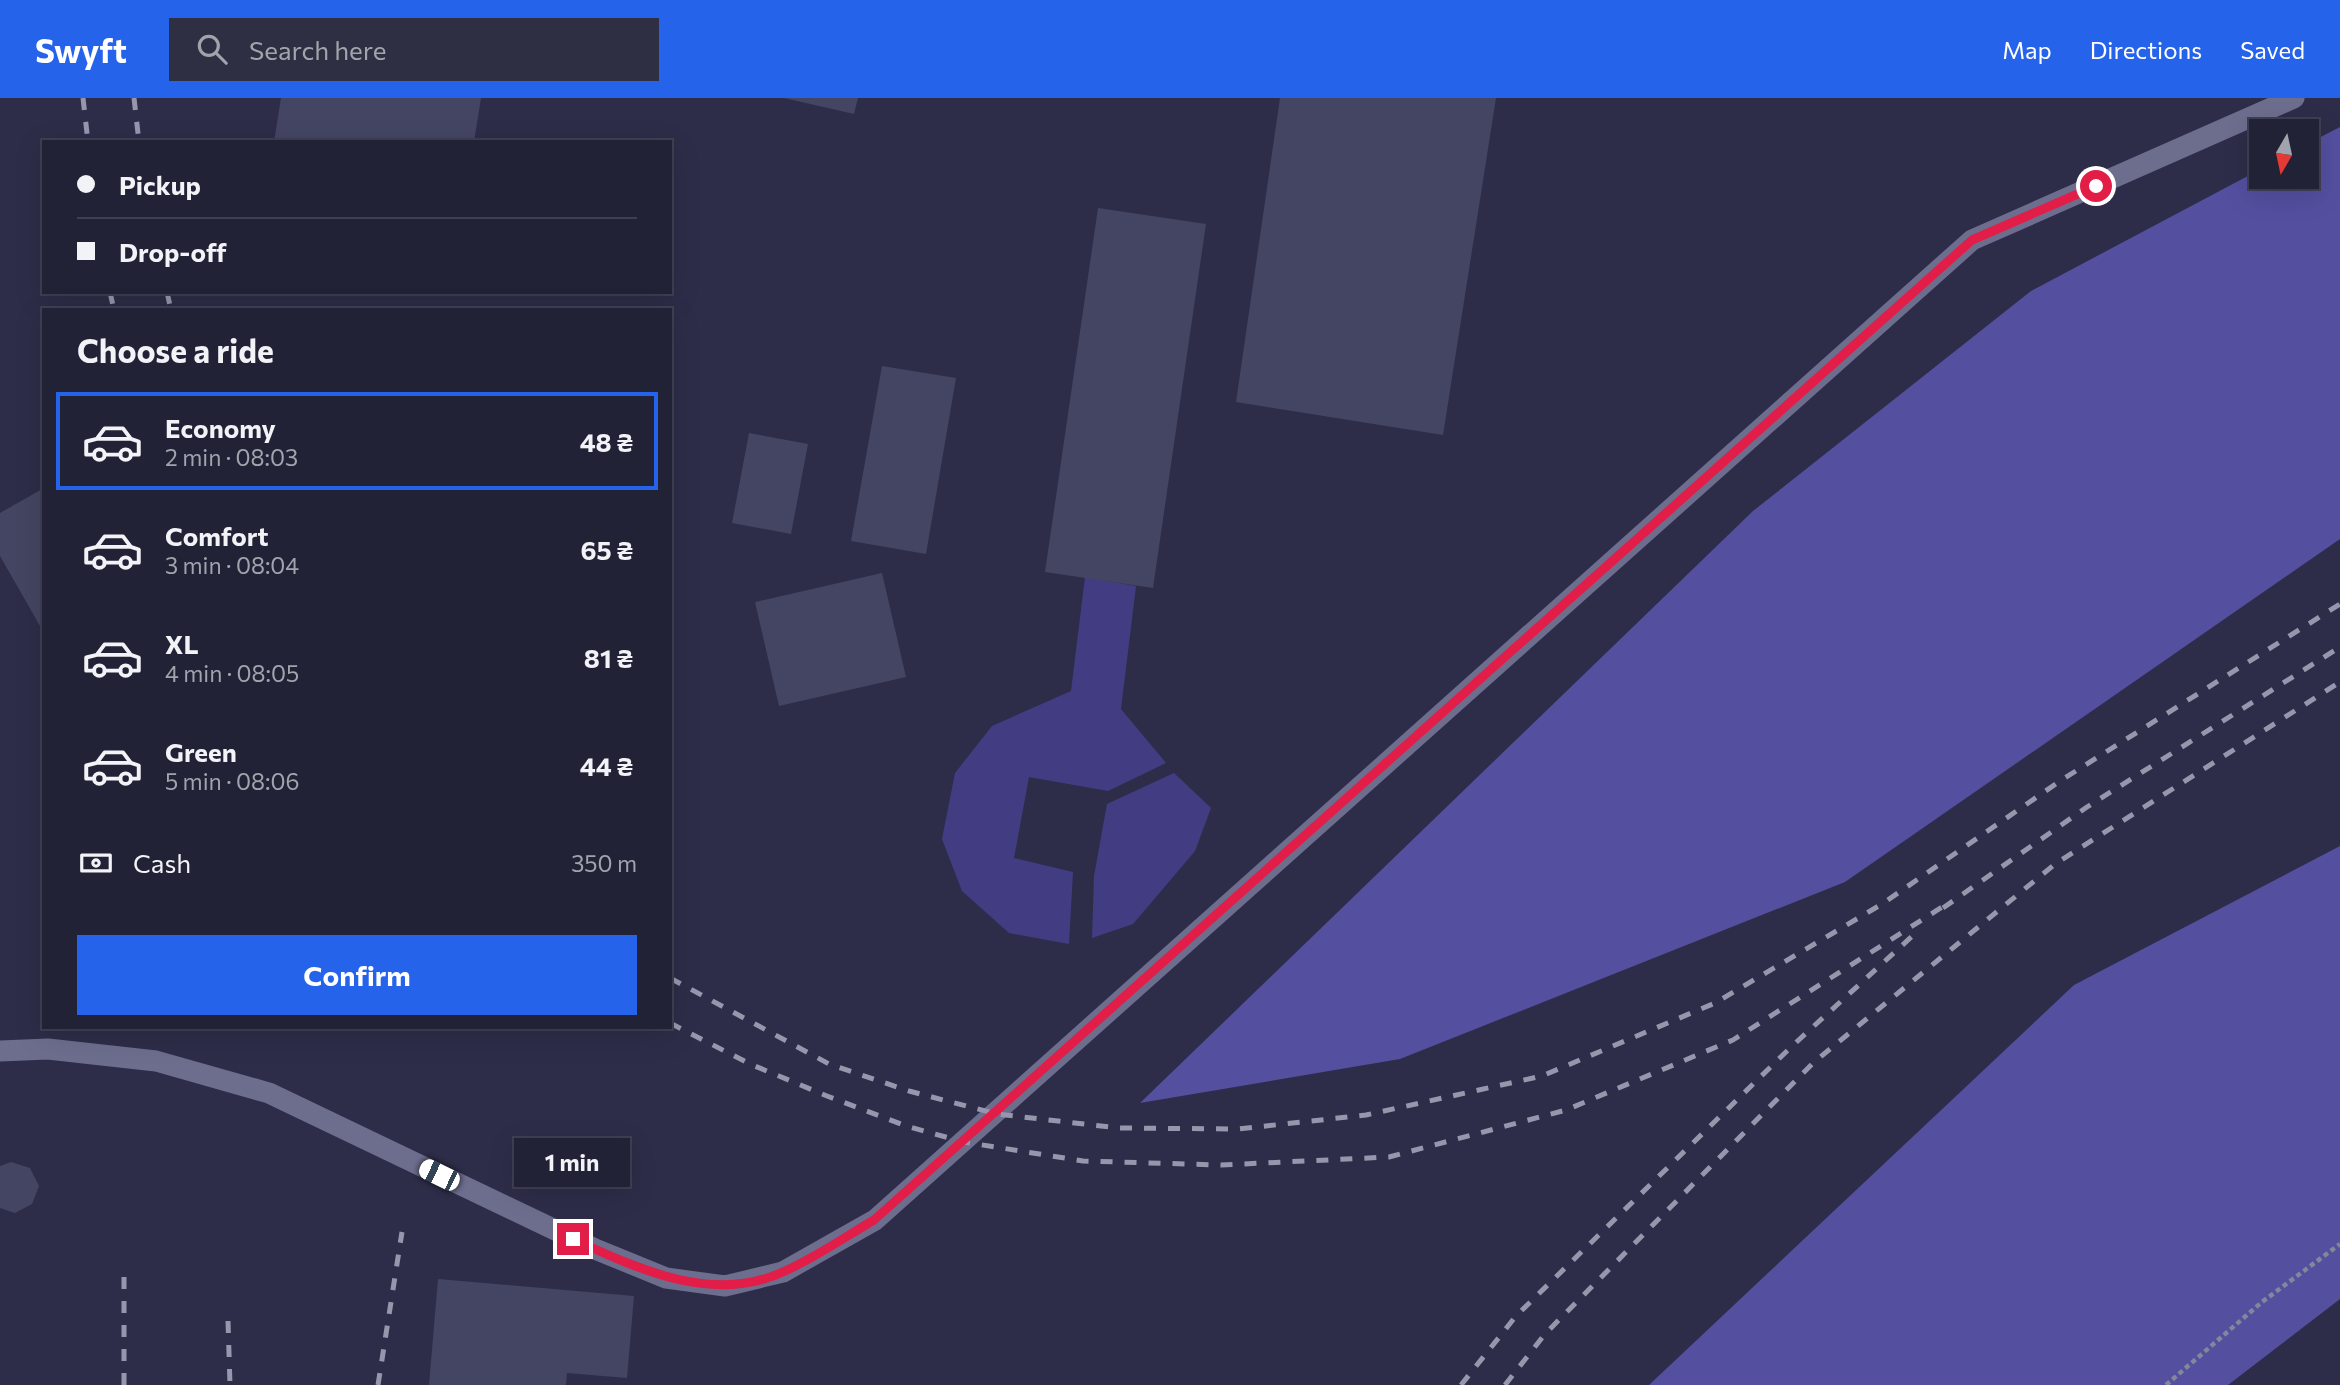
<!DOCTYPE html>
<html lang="en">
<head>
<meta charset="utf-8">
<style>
  :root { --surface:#222237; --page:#2e2f42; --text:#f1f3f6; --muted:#a2a4ad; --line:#3f3f52; --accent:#2563eb }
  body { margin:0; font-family:Commissioner,sans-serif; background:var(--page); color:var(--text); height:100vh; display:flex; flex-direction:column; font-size:26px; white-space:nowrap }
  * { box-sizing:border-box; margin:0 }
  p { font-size:23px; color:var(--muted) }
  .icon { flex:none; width:38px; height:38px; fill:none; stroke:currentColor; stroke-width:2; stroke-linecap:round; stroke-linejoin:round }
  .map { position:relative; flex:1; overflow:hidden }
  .drawer { position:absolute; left:42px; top:210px; width:630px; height:721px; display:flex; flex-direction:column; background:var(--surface); border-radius:0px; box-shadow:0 7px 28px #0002,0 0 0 2px var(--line) }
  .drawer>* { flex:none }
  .hud { position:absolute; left:42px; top:42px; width:630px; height:154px; border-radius:0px; box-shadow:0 7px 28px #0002,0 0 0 2px var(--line); display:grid; align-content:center; height:154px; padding:0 35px; background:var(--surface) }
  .needle { width:46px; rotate:189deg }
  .controls { position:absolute; left:2249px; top:21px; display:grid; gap:14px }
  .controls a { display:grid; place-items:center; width:70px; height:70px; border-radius:0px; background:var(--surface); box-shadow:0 7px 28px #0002,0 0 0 2px var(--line); font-size:35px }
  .end { position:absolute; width:32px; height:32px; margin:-16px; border:9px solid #e11d48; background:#fff; box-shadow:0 0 0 4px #fff }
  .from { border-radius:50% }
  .bubble { position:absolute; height:49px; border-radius:0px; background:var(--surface); box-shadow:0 7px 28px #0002,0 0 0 2px var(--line); font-size:23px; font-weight:700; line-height:49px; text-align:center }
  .car { position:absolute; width:21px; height:42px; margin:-21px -10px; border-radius:9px; box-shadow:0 0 5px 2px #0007; background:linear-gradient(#fff 24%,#345 0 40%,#fff 0 76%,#345 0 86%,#fff 0) }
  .hud b { display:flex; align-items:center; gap:24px; height:66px; font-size:26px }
  .hud b+b { border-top:2px solid var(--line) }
  .hud i { width:18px; height:18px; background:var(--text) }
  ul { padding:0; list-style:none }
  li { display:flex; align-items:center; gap:21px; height:98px; margin:0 14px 10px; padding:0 21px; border:4px solid transparent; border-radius:0px }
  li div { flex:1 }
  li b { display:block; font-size:26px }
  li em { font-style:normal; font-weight:700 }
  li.current { border-color:var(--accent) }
  li>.icon { width:63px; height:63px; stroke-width:1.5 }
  h2 { padding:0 35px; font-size:32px; line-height:84px }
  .pay { display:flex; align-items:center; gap:18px; height:77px; padding:0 35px; font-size:26px }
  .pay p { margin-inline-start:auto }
  .button { display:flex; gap:14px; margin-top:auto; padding:14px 35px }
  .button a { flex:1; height:80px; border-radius:0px; background:var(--accent); color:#fff; font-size:28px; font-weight:700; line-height:80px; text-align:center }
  header { display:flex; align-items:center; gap:42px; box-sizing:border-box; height:98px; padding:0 35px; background:var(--accent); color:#fff }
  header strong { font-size:33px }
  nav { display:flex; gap:38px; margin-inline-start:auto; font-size:24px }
  .search { width:490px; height:63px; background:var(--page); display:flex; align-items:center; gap:18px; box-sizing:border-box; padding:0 24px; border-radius:0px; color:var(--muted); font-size:26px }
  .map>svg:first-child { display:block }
  .green { fill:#423d83 }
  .forest { fill:#544f9f }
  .building { fill:#444562 }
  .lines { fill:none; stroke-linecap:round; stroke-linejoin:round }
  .path { stroke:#85859c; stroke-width:4.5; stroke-dasharray:5 3.5; stroke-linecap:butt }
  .street { stroke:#6d6e8e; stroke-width:21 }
  .rail { stroke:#9697ad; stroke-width:5; stroke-dasharray:12 12; stroke-linecap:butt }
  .route { stroke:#e11d48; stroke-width:9 }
</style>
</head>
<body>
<header>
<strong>Swyft</strong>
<div class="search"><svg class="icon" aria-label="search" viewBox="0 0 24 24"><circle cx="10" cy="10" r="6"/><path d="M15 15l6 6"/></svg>Search here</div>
<nav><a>Map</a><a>Directions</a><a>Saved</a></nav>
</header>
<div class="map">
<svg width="2340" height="1287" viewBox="0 0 2340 1287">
  <rect width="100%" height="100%" fill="#2d2d49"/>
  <g class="green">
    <polygon points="1085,479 1136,488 1121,611 1166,665 1108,693 1029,679 1014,760 1073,774 1069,846 1009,835 962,793 942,741 955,675 992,628 1071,593"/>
    <polygon points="1174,675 1211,710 1195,753 1133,826 1092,840 1094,778 1107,706"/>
  </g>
  <g class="forest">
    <polygon points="2340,29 2340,441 1845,784 1400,961 1140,1005 1753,413 2031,193 2261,71 2261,79 2306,79 2307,46"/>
    <polygon points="2340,748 2340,1201 2228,1287 1649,1287 2074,887"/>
  </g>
  <g class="building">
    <polygon points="281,0 481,0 474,44 274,44"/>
    <polygon points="784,0 858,0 854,16"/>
    <polygon points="1280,0 1496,0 1443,337 1236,304"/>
    <polygon points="1098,110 1206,126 1153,490 1045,474"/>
    <polygon points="882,268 956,280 926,456 851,443"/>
    <polygon points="749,335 808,346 791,436 732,425"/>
    <polygon points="44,390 44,535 0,458 0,415"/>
    <polygon points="882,475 906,579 779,608 755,504"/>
    <polygon points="11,1064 30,1070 39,1088 32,1106 15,1115 0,1110 0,1068"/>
    <polygon points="438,1181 634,1198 627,1280 567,1275 566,1287 429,1287"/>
  </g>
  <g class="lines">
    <polyline class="path" points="2166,1287 2262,1204 2340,1146"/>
    <polyline class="street" points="0,953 48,951 156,963 269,995 595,1151 666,1180 725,1188 783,1174 875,1122 1972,142 2294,0"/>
    <g class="rail">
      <polyline points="83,0 88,44"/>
      <polyline points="134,0 139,44"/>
      <polyline points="110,194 114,212"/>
      <polyline points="167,194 171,212"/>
      <polyline points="1943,810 2087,709 2340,549"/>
      <polyline points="670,880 829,966 909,993 997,1016 1118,1030 1238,1031 1366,1017 1542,978 1715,905 1882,806 2060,683 2340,506"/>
      <polyline points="670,925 750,966 827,998 906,1028 964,1044 1083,1063 1221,1067 1389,1059 1566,1012 1733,942 1950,804"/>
      <polyline points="228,1223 230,1287"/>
      <polyline points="124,1287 124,1174"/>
      <polyline points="378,1287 402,1134"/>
      <polyline points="1461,1287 1516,1218 1791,949 1920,831"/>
      <polyline points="1505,1287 1545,1236 1813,965 2055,766 2340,584"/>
    </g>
  </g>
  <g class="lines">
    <path class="route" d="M573 1141C638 1171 714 1207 785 1173 816 1159 845 1139 874 1122L1972 142 2096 88"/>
  </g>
</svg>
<div class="controls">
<a><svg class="needle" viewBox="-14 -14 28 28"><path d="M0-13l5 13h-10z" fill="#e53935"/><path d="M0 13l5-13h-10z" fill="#a2a4ad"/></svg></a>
</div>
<i class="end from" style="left:2096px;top:88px"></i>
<i class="end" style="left:573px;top:1141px"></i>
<div class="bubble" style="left:514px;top:1040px;width:116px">1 min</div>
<i class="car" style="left:439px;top:1077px;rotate:296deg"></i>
<div class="hud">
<b><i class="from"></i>Pickup</b>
<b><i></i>Drop-off</b>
</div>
<section class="drawer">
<h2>Choose a ride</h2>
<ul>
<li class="current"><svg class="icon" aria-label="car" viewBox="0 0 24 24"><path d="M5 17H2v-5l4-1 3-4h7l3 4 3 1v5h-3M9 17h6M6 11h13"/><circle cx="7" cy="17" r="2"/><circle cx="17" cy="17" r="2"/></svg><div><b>Economy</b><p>2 min · 08:03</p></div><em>48 ₴</em></li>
<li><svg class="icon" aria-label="car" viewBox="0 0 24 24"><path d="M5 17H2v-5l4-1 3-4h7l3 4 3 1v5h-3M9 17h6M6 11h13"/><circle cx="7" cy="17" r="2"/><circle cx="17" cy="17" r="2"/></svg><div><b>Comfort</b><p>3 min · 08:04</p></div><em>65 ₴</em></li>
<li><svg class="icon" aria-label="car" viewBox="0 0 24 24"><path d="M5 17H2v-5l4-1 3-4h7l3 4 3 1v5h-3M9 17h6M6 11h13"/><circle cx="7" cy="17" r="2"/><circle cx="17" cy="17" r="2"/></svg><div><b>XL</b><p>4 min · 08:05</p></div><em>81 ₴</em></li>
<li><svg class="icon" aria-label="car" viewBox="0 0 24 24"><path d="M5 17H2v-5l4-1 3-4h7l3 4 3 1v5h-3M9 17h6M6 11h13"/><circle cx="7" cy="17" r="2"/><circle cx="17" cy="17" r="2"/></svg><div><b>Green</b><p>5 min · 08:06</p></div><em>44 ₴</em></li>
</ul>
<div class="pay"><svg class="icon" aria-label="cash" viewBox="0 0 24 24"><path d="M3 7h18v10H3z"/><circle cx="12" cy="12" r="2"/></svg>Cash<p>350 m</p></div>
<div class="button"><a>Confirm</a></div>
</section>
</div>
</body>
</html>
